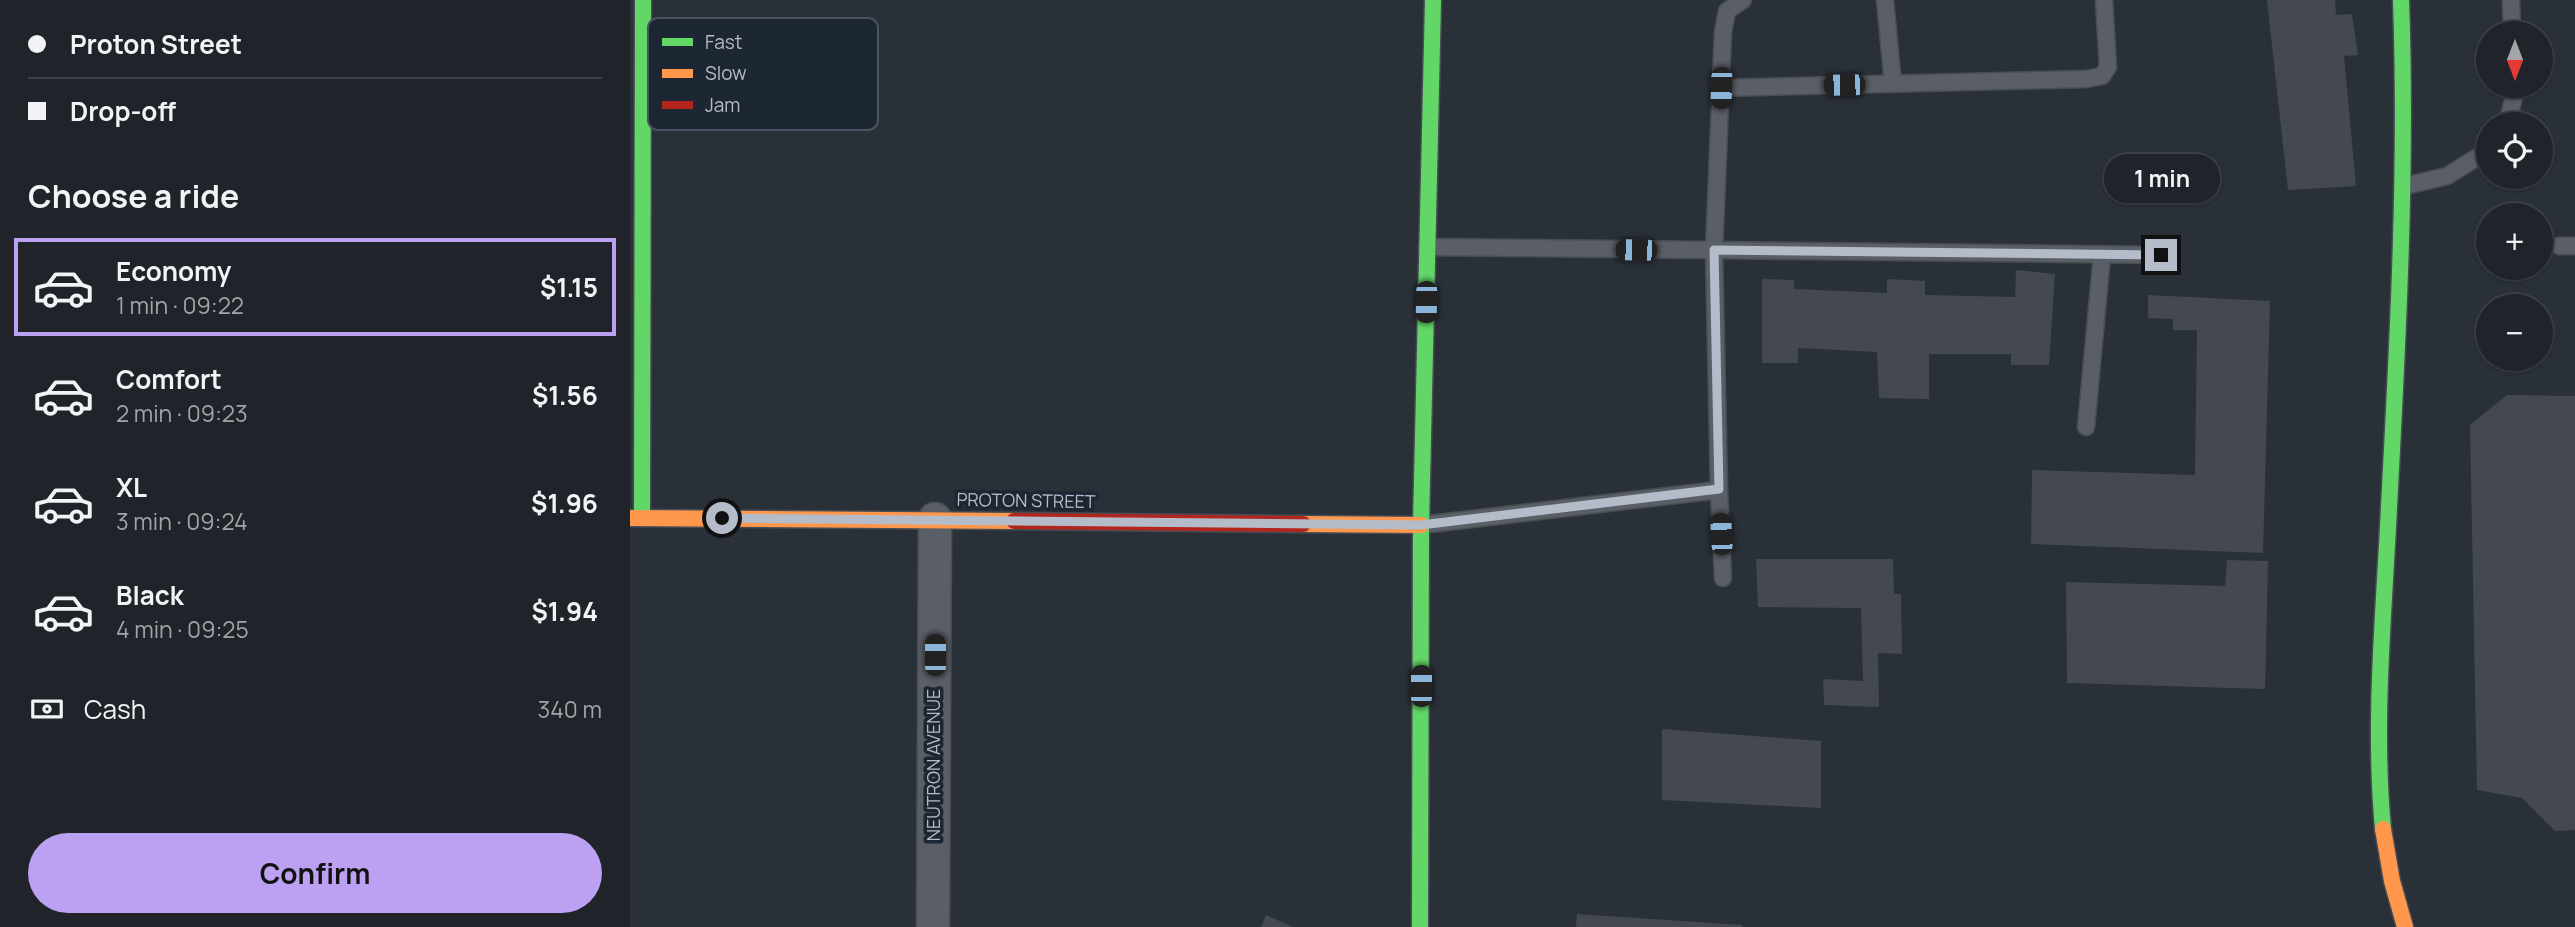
<!DOCTYPE html>
<html lang="en">
<head>
<meta charset="utf-8">
<style>
  :root { --surface:#20242a; --page:#2d3036; --text:#f1f3f6; --muted:#a2a4a8; --line:#3d4147; --accent:#bca0f2 }
  body { margin:0; font-family:Manrope,sans-serif; background:var(--page); color:var(--text); height:100vh; display:flex; flex-direction:column; font-size:26px; white-space:nowrap }
  * { box-sizing:border-box; margin:0 }
  p { font-size:23px; color:var(--muted) }
  .icon { flex:none; width:38px; height:38px; fill:none; stroke:currentColor; stroke-width:2; stroke-linecap:round; stroke-linejoin:round }
  .map { position:relative; flex:1; overflow:hidden }
  .details { display:flex; flex-direction:column; background:var(--surface); width:630px }
  .details>* { flex:none }
  .guide { display:grid; align-content:center; height:154px; padding:0 28px; background:var(--surface) }
  .needle { width:46px; rotate:180deg }
  .tools { position:absolute; left:1846px; top:21px; display:grid; gap:14px }
  .tools a { display:grid; place-items:center; width:77px; height:77px; border-radius:50%; background:var(--surface); box-shadow:0 2px 5px #0004,0 0 0 2px var(--line); font-size:35px }
  .end { position:absolute; width:32px; height:32px; margin:-16px; border:9px solid #b4bcc9; background:#111; box-shadow:0 0 0 4px #111 }
  .from { border-radius:50% }
  .bubble { position:absolute; height:49px; border-radius:24px; background:var(--surface); box-shadow:0 2px 5px #0004,0 0 0 2px var(--line); font-size:23px; font-weight:700; line-height:49px; text-align:center }
  .car { position:absolute; width:21px; height:42px; margin:-21px -10px; border-radius:9px; box-shadow:0 0 5px 2px #0007; background:linear-gradient(#222 24%,#8ab4d8 0 40%,#222 0 76%,#8ab4d8 0 86%,#222 0) }
  .guide b { display:flex; align-items:center; gap:24px; height:66px; font-size:26px }
  .guide b+b { border-top:2px solid var(--line) }
  .guide i { width:18px; height:18px; background:var(--text) }
  ul { padding:0; list-style:none }
  li { display:flex; align-items:center; gap:21px; height:98px; margin:0 14px 10px; padding:0 14px; border:4px solid transparent; border-radius:0px }
  li div { flex:1 }
  li b { display:block; font-size:26px }
  li em { font-style:normal; font-weight:700 }
  li.selected { border-color:var(--accent) }
  li>.icon { width:63px; height:63px; stroke-width:1.5 }
  h2 { padding:0 28px; font-size:32px; line-height:84px }
  .pay { display:flex; align-items:center; gap:18px; height:77px; padding:0 28px; font-size:26px }
  .pay p { margin-inline-start:auto }
  .cta { display:flex; gap:14px; margin-top:auto; padding:14px 28px }
  .cta a { flex:1; height:80px; border-radius:42px; background:var(--accent); color:#111; font-size:28px; font-weight:700; line-height:80px; text-align:center }
  main { display:flex; flex:1; min-height:0 }
  .map>svg:first-child { display:block }
  .building { fill:#444950 }
  .lines { fill:none; stroke-linecap:round; stroke-linejoin:round }
  .lane-casing { stroke:#484c53; stroke-width:19 }
  .street-casing { stroke:#484c53; stroke-width:35 }
  .fast-casing { stroke:#484c53; stroke-width:19 }
  .slow-casing { stroke:#484c53; stroke-width:19 }
  .jam-casing { stroke:#484c53; stroke-width:19 }
  .lane { stroke:#5a5e66; stroke-width:16 }
  .street { stroke:#5a5e66; stroke-width:32 }
  .fast { stroke:#63d668; stroke-width:16 }
  .slow { stroke:#ff974d; stroke-width:16 }
  .jam { stroke:#b3261e; stroke-width:16 }
  .route { stroke:#b4bcc9; stroke-width:9 }
  .labels { text-anchor:middle; stroke-width:7; stroke-linejoin:round; paint-order:stroke }
  .street-label { font-size:18px; fill:#b4bcc9; stroke:#1d2633 }
  .key { fill:#1d2633; stroke:#4a5360; stroke-width:2 }
  .key-label { font-size:19px; fill:#b4bcc9 }
</style>
</head>
<body>
<main>
<section class="details">
<div class="guide">
<b><i class="from"></i>Proton Street</b>
<b><i></i>Drop-off</b>
</div>
<h2>Choose a ride</h2>
<ul>
<li class="selected"><svg class="icon" aria-label="car" viewBox="0 0 24 24"><path d="M5 17H2v-5l4-1 3-4h7l3 4 3 1v5h-3M9 17h6M6 11h13"/><circle cx="7" cy="17" r="2"/><circle cx="17" cy="17" r="2"/></svg><div><b>Economy</b><p>1 min · 09:22</p></div><em>$1.15</em></li>
<li><svg class="icon" aria-label="car" viewBox="0 0 24 24"><path d="M5 17H2v-5l4-1 3-4h7l3 4 3 1v5h-3M9 17h6M6 11h13"/><circle cx="7" cy="17" r="2"/><circle cx="17" cy="17" r="2"/></svg><div><b>Comfort</b><p>2 min · 09:23</p></div><em>$1.56</em></li>
<li><svg class="icon" aria-label="car" viewBox="0 0 24 24"><path d="M5 17H2v-5l4-1 3-4h7l3 4 3 1v5h-3M9 17h6M6 11h13"/><circle cx="7" cy="17" r="2"/><circle cx="17" cy="17" r="2"/></svg><div><b>XL</b><p>3 min · 09:24</p></div><em>$1.96</em></li>
<li><svg class="icon" aria-label="car" viewBox="0 0 24 24"><path d="M5 17H2v-5l4-1 3-4h7l3 4 3 1v5h-3M9 17h6M6 11h13"/><circle cx="7" cy="17" r="2"/><circle cx="17" cy="17" r="2"/></svg><div><b>Black</b><p>4 min · 09:25</p></div><em>$1.94</em></li>
</ul>
<div class="pay"><svg class="icon" aria-label="cash" viewBox="0 0 24 24"><path d="M3 7h18v10H3z"/><circle cx="12" cy="12" r="2"/></svg>Cash<p>340 m</p></div>
<div class="cta"><a>Confirm</a></div>
</section>
<div class="map">
<svg width="1945" height="927" viewBox="0 0 1945 927">
  <rect width="100%" height="100%" fill="#2a3038"/>
  <g class="building">
    <polygon points="1637,0 1705,0 1706,15 1722,14 1728,55 1714,56 1726,186 1658,190"/>
    <polygon points="1386,270 1425,274 1419,365 1381,365 1381,354 1299,354 1299,399 1249,398 1247,352 1168,348 1168,363 1132,363 1132,279 1164,280 1164,289 1257,293 1257,279 1295,281 1295,295 1385,297"/>
    <polygon points="1518,295 1640,301 1633,553 1401,544 1402,470 1565,475 1567,330 1543,330 1543,319 1518,318"/>
    <polygon points="1877,395 1945,396 1945,830 1925,831 1892,798 1847,790 1840,425"/>
    <polygon points="1126,559 1263,559 1264,594 1271,594 1272,654 1248,653 1249,707 1194,705 1193,679 1233,681 1231,608 1128,607"/>
    <polygon points="1597,560 1638,561 1635,689 1437,683 1436,582 1595,586"/>
    <polygon points="1032,729 1191,741 1191,808 1032,800"/>
    <polygon points="947,914 1112,925 1112,927 946,927"/>
    <polygon points="636,915 663,927 631,927"/>
  </g>
  <g class="lines">
    <g class="lane-casing">
      <g id="lane">
        <polyline points="1255,0 1263,84"/>
        <polyline points="1881,0 1882,33"/>
        <polyline points="1091,88 1456,79 1472,76 1478,67 1474,0"/>
        <polyline points="1877,124 1884,97 1883,86"/>
        <polyline points="1775,186 1817,176 1854,153 1858,148"/>
        <polyline points="1929,246 1945,246"/>
        <polyline points="797,247 1531,255"/>
        <polyline points="1456,427 1472,255"/>
        <polyline points="791,525 1089,490"/>
        <polyline points="1093,578 1089,490 1084,251 1093,32 1097,11 1113,0"/>
      </g>
    </g>
    <g class="street-casing">
      <polyline id="street" points="303,927 305,519"/>
    </g>
    <g class="fast-casing">
      <g id="fast">
        <polyline points="12,518 13,0"/>
        <path d="M1753 829C1743 721 1754 614 1759 507 1768 338 1777 169 1771 0"/>
        <polyline points="790,927 791,525 803,0"/>
      </g>
    </g>
    <g class="slow-casing">
      <g id="slow">
        <polyline points="0,518 384,521"/>
        <polyline points="673,524 791,525"/>
        <polyline points="1753,829 1762,881 1775,927"/>
      </g>
    </g>
    <g class="jam-casing">
      <polyline id="jam" points="384,521 673,524"/>
    </g>
    <use href="#lane" class="lane"/>
    <use href="#street" class="street"/>
    <use href="#fast" class="fast"/>
    <use href="#slow" class="slow"/>
    <use href="#jam" class="jam"/>
  </g>
  <g class="lines">
    <polyline class="route" points="92,518 791,525 1089,489 1084,250 1531,255"/>
  </g>
  <g class="labels">
    <g class="street-label">
      <text transform="translate(396 501) rotate(1)" y="6">PROTON STREET</text>
      <text transform="translate(304 765) rotate(-90)" y="6">NEUTRON AVENUE</text>
    </g>
  </g>
  <rect x="18" y="18" width="230" height="112" rx="10" class="key"/>
  <rect x="32" y="38" width="31" height="8" fill="#63d668"/>
  <rect x="32" y="69" width="31" height="9" fill="#ff974d"/>
  <rect x="32" y="101" width="31" height="8" fill="#b3261e"/>
  <g class="key-label">
    <text x="75" y="49">Fast</text>
    <text x="75" y="80">Slow</text>
    <text x="75" y="112">Jam</text>
  </g>
</svg>
<div class="tools">
<a><svg class="needle" viewBox="-14 -14 28 28"><path d="M0-13l5 13h-10z" fill="#e53935"/><path d="M0 13l5-13h-10z" fill="#a2a4a8"/></svg></a>
<a><svg class="icon" aria-label="locate" viewBox="0 0 24 24"><circle cx="12" cy="12" r="6"/><path d="M12 2v4M12 18v4M2 12h4M18 12h4"/></svg></a>
<a>+</a>
<a>−</a>
</div>
<i class="end from" style="left:92px;top:518px"></i>
<i class="end" style="left:1531px;top:255px"></i>
<div class="bubble" style="left:1474px;top:154px;width:116px">1 min</div>
<i class="car" style="left:1214px;top:85px;rotate:269deg"></i>
<i class="car" style="left:1091px;top:88px;rotate:182deg"></i>
<i class="car" style="left:1006px;top:250px;rotate:271deg"></i>
<i class="car" style="left:796px;top:302px;rotate:181deg"></i>
<i class="car" style="left:1091px;top:534px;rotate:357deg"></i>
<i class="car" style="left:305px;top:655px;rotate:0deg"></i>
<i class="car" style="left:791px;top:686px;rotate:0deg"></i>
</div>
</main>
</body>
</html>
